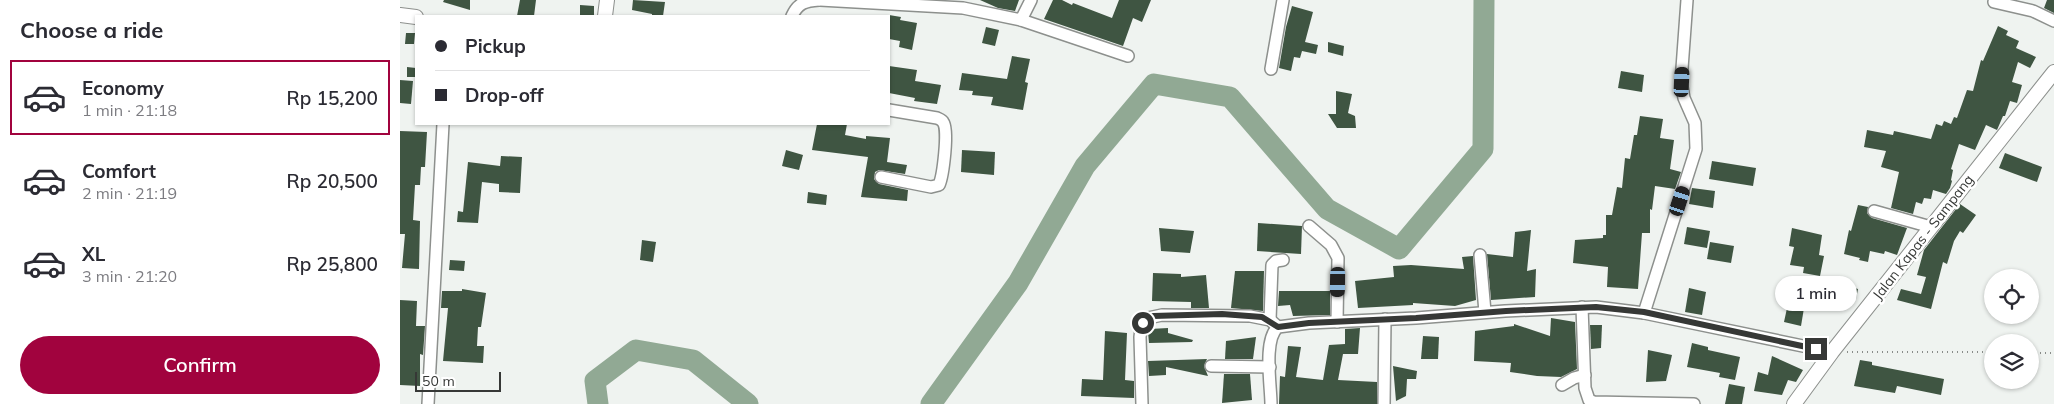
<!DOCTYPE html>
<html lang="en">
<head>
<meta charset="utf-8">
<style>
  :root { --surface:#fff; --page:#f2f2f3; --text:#2b2b33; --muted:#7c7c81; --line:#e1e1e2; --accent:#a1033e }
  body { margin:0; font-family:Mulish,sans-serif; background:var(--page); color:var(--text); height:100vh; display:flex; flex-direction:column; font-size:19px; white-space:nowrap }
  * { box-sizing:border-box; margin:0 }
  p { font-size:16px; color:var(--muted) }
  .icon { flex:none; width:28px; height:28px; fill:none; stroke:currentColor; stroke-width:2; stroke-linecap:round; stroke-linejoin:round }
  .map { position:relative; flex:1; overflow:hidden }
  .panel { display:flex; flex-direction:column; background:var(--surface); width:400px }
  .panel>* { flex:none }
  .top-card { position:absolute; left:15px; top:15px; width:475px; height:110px; border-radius:0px; box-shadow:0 1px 4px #0004; display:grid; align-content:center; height:110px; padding:0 20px; background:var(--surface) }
  .controls { position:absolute; left:1584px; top:269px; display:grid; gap:10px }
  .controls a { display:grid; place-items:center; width:55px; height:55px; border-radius:50%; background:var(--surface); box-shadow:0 1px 4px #0004; font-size:25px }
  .scale { position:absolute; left:15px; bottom:12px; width:86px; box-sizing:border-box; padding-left:5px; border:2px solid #363836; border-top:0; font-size:14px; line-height:18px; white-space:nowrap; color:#363836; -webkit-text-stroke:4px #fff; paint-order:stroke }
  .end { position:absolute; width:22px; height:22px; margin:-11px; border:6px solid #363836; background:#fff; box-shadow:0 0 0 2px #fff }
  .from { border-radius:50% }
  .bubble { position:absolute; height:35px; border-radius:18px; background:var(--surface); box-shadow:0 1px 4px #0004; font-size:16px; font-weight:600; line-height:35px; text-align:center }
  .car { position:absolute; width:15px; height:30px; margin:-15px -8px; border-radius:6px; box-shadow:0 0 4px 1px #0007; background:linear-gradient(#222 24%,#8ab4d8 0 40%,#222 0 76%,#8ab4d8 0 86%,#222 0) }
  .top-card b { display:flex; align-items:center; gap:18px; height:48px; font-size:19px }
  .top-card b+b { border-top:1px solid var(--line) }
  .top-card i { width:12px; height:12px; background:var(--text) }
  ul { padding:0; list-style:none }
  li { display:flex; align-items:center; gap:15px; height:75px; margin:0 10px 8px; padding:0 10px; border:2px solid transparent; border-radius:0px }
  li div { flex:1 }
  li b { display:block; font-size:19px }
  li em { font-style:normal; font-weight:600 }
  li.active { border-color:var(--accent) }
  li>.icon { width:45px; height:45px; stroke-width:1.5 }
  h2 { padding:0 20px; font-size:22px; line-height:60px }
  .primary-button { display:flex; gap:10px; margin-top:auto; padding:10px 20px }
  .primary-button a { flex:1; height:58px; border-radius:30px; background:var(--accent); color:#fff; font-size:20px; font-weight:600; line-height:58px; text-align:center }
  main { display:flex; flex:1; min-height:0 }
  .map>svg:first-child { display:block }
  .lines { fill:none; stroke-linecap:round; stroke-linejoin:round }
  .river { stroke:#91a994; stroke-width:21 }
  .building { fill:#3f5542 }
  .minor-casing { stroke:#8d908d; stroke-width:14 }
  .tertiary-casing { stroke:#8d908d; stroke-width:16 }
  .path { stroke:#8a8d8a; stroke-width:2; stroke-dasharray:1 4; stroke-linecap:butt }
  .minor { stroke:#fff; stroke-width:11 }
  .tertiary { stroke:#fff; stroke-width:14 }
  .route { stroke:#363836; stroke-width:6 }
  .labels { text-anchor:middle; stroke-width:5; stroke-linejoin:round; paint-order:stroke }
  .street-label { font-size:14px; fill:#363836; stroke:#fff }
</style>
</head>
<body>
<main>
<section class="panel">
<h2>Choose a ride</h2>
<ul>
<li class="active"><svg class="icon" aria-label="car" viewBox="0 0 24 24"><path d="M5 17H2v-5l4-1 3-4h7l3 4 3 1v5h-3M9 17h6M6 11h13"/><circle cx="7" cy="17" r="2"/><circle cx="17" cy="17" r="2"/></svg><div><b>Economy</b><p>1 min · 21:18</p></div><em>Rp 15,200</em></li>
<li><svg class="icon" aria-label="car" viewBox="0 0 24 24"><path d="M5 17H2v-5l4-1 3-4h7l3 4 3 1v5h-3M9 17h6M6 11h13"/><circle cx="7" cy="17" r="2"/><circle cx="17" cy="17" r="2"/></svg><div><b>Comfort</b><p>2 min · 21:19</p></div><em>Rp 20,500</em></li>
<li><svg class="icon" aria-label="car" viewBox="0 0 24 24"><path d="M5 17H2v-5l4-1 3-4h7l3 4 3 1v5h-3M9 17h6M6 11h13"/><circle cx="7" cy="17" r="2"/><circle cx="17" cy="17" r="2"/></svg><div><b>XL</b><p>3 min · 21:20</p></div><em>Rp 25,800</em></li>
</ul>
<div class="primary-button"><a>Confirm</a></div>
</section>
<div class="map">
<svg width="1654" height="404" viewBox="0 0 1654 404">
  <rect width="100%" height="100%" fill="#eff3f0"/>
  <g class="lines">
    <g class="river">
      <polyline points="198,404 195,381 236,350 293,360 348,404"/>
      <polyline points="531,404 618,283 685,166 754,84 830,97 927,209 999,249 1083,149 1084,0"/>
    </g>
  </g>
  <g class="building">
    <polygon points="44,0 70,0 70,10 43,2"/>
    <polygon points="120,0 136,0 134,16 117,16"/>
    <polygon points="233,0 265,2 263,16 252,16 252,14 232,10"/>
    <polygon points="580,0 619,0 615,11 598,8"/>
    <polygon points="653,0 662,0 672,5 673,3 712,18 719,0 751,0 742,22 733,18 723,46 644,19"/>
    <polygon points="1647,0 1654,0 1654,13 1644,8"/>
    <polygon points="180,5 194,6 194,16 180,16"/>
    <polygon points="892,6 913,12 905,42 918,45 916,54 902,51 900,58 894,57 891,71 879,68 886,27"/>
    <polygon points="489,15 501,17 500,20 517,23 512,50 499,47 500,41 489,39"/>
    <polygon points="1598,26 1608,31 1606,35 1619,41 1616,48 1636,57 1630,68 1618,62 1612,82 1622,85 1617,103 1610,101 1605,116 1603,116 1597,130 1586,125 1575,150 1559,144 1551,169 1553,170 1551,180 1552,181 1550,188 1546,194 1533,190 1531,199 1524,198 1522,204 1516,202 1513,214 1491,208 1499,172 1481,167 1486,151 1464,147 1467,130 1493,135 1494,131 1531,139 1536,124 1542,126 1544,121 1551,124 1554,117 1557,118 1567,90 1573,91 1581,60 1583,61"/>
    <polygon points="586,27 599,30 595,46 582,43"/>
    <polygon points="6,33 15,33 14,44 5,44"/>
    <polygon points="928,42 944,46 943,56 928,52"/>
    <polygon points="612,56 630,59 625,82 628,83 623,110 591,105 593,97 572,95 573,91 559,90 562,73 607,79"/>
    <polygon points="489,66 517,70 515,81 541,85 537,104 514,101 515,98 489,93"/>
    <polygon points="7,67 16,68 16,77 7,77"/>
    <polygon points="1221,71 1244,75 1242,92 1218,88"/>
    <polygon points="0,80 13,81 11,104 0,103"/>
    <polygon points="936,91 952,94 948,113 955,116 956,128 937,128 928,114 936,114"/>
    <polygon points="1240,116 1263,119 1260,138 1274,140 1270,169 1281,172 1275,189 1255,186 1252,210 1250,209 1250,233 1242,233 1238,289 1207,287 1208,267 1173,263 1175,240 1203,238 1203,235 1206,235 1206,215 1212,215 1217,187 1222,188 1225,158 1230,159 1234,135 1237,135"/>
    <polygon points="417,124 447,124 445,135 466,139 466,136 490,138 487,162 507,165 505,174 479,170 475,172 474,179 479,184 508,190 507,201 461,197 468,157 412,150"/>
    <polygon points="0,131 27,132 25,167 21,167 20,185 15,185 13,220 20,221 19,269 2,268 5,234 0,234"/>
    <polygon points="386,150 403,155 399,170 382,166"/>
    <polygon points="562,150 595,152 594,175 561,172"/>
    <polygon points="1605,153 1642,167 1637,182 1599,168"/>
    <polygon points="101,156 122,157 120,193 99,192 99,184 82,182 78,223 57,222 58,211 63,212 68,162 100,166"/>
    <polygon points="1312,161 1356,168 1353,186 1309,179"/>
    <polygon points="1292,188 1315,191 1313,208 1289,204"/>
    <polygon points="408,192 427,195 426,205 407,203"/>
    <polygon points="1560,204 1576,215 1563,233 1560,231 1554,241 1547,264 1543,262 1531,309 1497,300 1501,289 1521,294 1526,277 1517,275 1524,250"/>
    <polygon points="1458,205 1468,207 1467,213 1472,218 1507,228 1497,255 1485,251 1484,254 1470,251 1468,262 1459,260 1460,258 1444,254 1449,230 1451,231"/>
    <polygon points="858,223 902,226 901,254 857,251"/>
    <polygon points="1287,227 1310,231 1307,248 1284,244"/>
    <polygon points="759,228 794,231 790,253 761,251"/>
    <polygon points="1392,228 1422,235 1419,255 1424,256 1420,276 1403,273 1404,267 1390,265 1394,247 1389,246"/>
    <polygon points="1131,230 1127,271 1136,269 1135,297 1091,300 1087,254 1113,257 1115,232"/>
    <polygon points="242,240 256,242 253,262 240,260"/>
    <polygon points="1310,242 1334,246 1331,263 1307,259"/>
    <polygon points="1073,256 1076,300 1055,306 1013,303 1013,305 958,308 955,281 994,277 993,266 1011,265 1064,269 1062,257"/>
    <polygon points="50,260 65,261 64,271 49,270"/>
    <polygon points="835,271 864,271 863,311 831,308"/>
    <polygon points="753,273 781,274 781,277 806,275 809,308 791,308 791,302 752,301"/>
    <polygon points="1426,277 1437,280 1437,283 1458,289 1456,299 1423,290"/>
    <polygon points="1289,288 1306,292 1302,315 1285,312"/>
    <polygon points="62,289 86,293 81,327 78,327 77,346 84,346 83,363 43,361 48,308 41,308 42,291 62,291"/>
    <polygon points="879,291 930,291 930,315 893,316 890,305 878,306"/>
    <polygon points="1389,299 1405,302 1401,326 1384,322"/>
    <polygon points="0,300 17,301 16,326 25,326 23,355 20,354 20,386 0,385"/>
    <polygon points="1151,318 1175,322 1177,369 1161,377 1137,376 1110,372 1111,363 1074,361 1075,331 1114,326 1114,324 1150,336"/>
    <polygon points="1190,325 1202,325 1201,348 1191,349"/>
    <polygon points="768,328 768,333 793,340 792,342 749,343 748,332 750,329"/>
    <polygon points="960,328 958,354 943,354 938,380 977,382 977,404 879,404 880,376 885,377 888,346 901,347 896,377 923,380 929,345 945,344 945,329"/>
    <polygon points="705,331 727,333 725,380 734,381 734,398 681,396 682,379 703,380"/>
    <polygon points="1023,336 1039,337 1038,359 1021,359"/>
    <polygon points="856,337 853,359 825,359 826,341"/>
    <polygon points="1292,343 1308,347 1308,350 1340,357 1335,380 1319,377 1320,373 1287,367"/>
    <polygon points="1248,350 1272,355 1266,381 1246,382"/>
    <polygon points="1372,356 1403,370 1396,382 1388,380 1382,395 1354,391 1358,372 1368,375"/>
    <polygon points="807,359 804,366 808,376 766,367 766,375 749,376 748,361"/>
    <polygon points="1460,360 1472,362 1472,365 1544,379 1541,395 1497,386 1495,393 1454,386"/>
    <polygon points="993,366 1017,371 1016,379 1007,379 1006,396 996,401"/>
    <polygon points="824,374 850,374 852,400 822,403"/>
    <polygon points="1329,384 1345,387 1342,404 1325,404"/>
  </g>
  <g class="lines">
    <g class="minor-casing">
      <g id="minor">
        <polyline points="420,0 563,8 621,20 728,56"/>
        <polyline points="1594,2 1633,11 1654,21"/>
        <path d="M392 16C398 3 405 1 419 0"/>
        <polyline points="621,20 631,0"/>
        <polyline points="871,69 883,0"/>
        <path d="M481 177 531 187 539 185C543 176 549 130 543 122 542 120 539 119 537 118L489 110"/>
        <polyline points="1474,211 1531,227"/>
        <polyline points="909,226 931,245 938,258 937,322"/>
        <polyline points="1080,255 1085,312"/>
        <polyline points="1182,307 1185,388 1189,400 1194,402 1294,404"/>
        <polyline points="1244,313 1296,149 1295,123 1284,98 1281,82 1287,0"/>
        <polyline points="870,320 872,265 876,261 883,260"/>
        <polyline points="811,366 870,367"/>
        <polyline points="1162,385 1174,378 1185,375"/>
        <polyline points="28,404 43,124"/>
        <polyline points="742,404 740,337 741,329 748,318 762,315 850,316 870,320 878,327"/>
        <path d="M871 404C871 386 863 339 878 327L909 323 1016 318 1105 311 1196 307 1244 313 1432 352"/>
        <polyline points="984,404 985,319"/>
      </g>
    </g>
    <g class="tertiary-casing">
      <g id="tertiary">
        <polyline points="0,15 16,17"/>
        <polyline points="205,16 207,0"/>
        <polyline points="1394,404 1432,352 1654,72"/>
      </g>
    </g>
    <g class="path">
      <polyline points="1447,352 1592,352"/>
      <polyline points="1630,353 1654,353"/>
    </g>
    <use href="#minor" class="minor"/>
    <use href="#tertiary" class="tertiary"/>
  </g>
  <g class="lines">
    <polyline class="route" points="743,323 753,316 822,314 862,317 878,327 909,323 1016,318 1106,311 1196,307 1244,312 1416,349"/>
  </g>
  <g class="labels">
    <g class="street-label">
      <text transform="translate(1523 237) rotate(-52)" y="5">Jalan Kapas - Sampang</text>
    </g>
  </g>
</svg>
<div class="controls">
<a><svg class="icon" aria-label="locate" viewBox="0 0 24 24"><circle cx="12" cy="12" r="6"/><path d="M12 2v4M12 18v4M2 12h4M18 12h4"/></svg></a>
<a><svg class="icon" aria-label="layers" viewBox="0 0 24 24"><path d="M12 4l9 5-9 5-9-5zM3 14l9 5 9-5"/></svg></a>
</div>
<div class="scale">50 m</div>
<i class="end from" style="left:743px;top:323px"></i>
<i class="end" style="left:1416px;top:349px"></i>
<div class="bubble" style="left:1375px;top:276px;width:82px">1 min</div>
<i class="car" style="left:1282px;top:82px;rotate:3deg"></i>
<i class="car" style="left:1280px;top:201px;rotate:18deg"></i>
<i class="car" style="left:938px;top:282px;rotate:181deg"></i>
<div class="top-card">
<b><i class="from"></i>Pickup</b>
<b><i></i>Drop-off</b>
</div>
</div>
</main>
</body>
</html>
